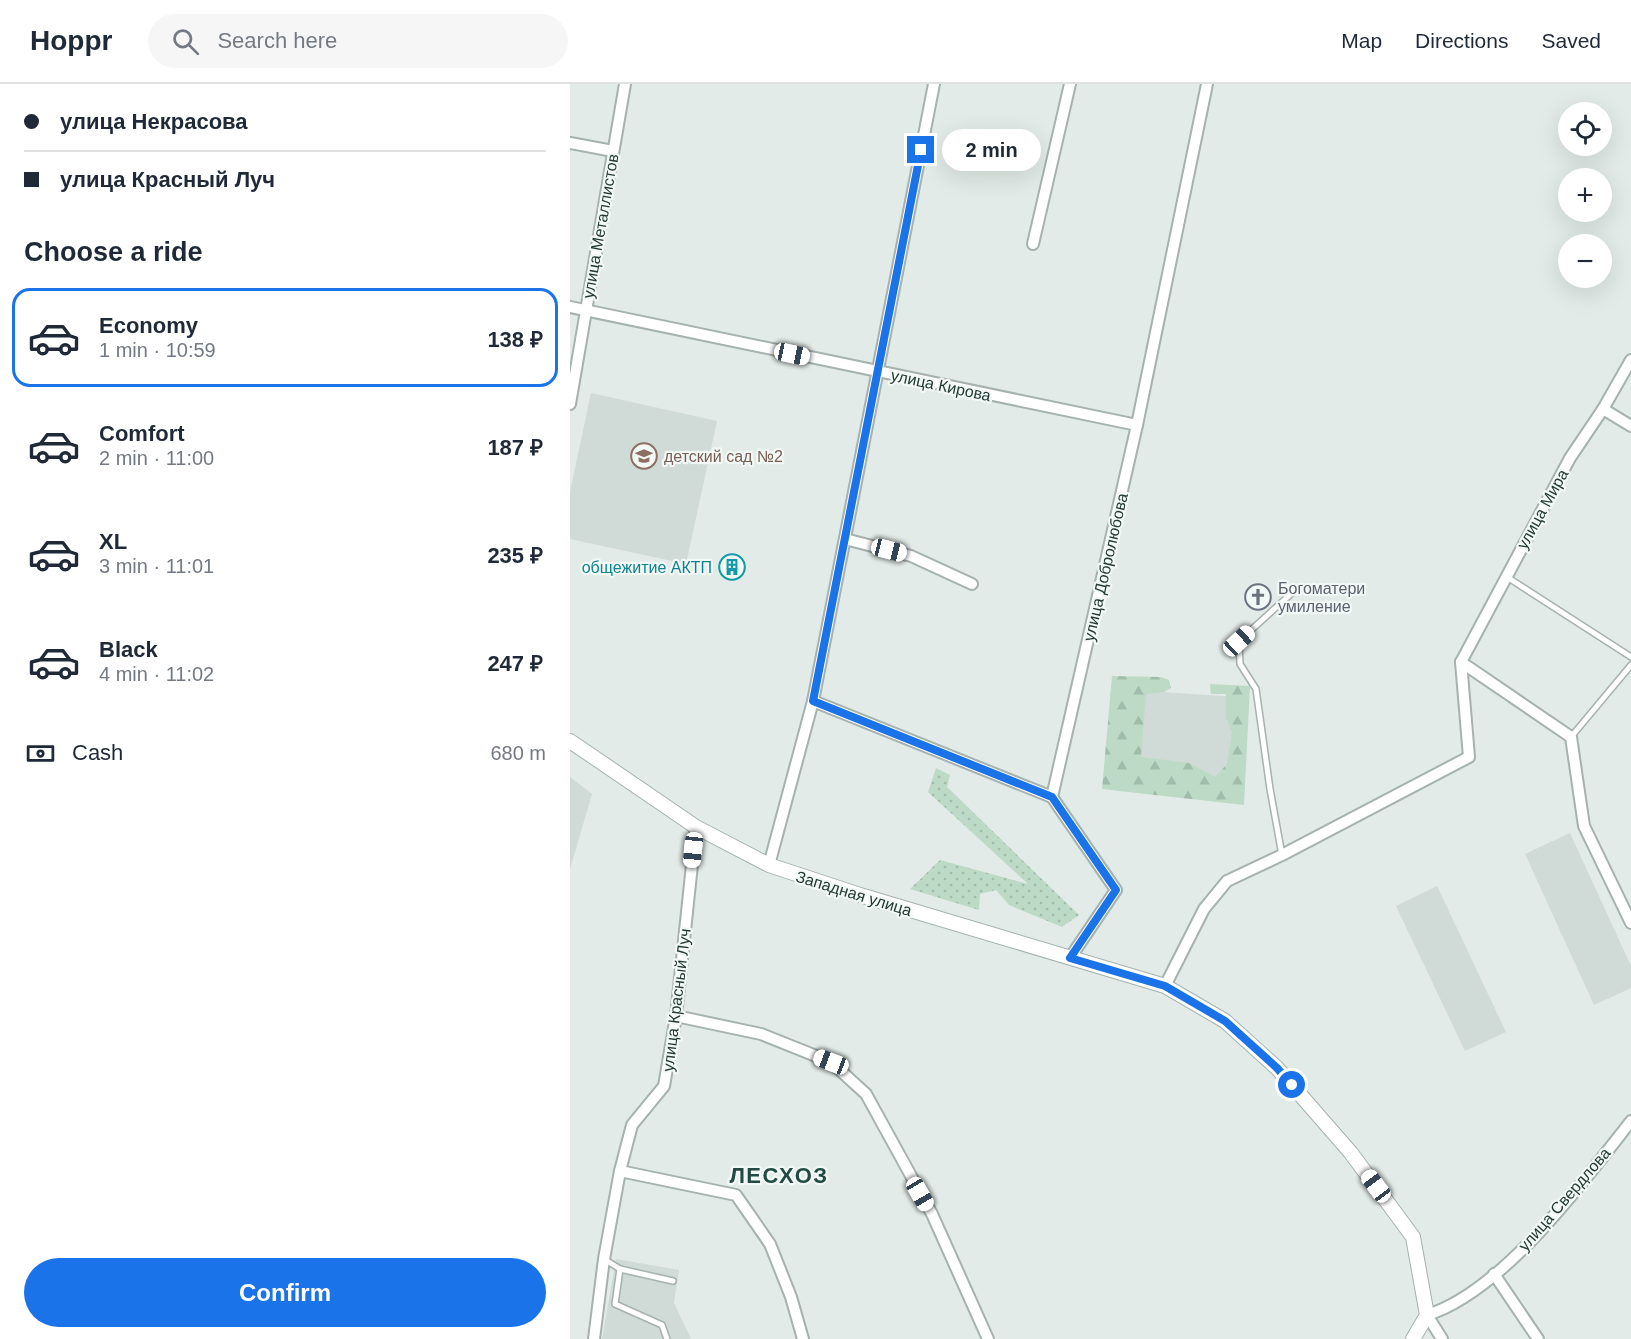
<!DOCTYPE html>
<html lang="en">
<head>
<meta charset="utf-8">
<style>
  :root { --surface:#fff; --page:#f6f6f7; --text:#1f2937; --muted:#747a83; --line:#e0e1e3; --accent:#1a73e8 }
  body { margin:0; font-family:Helvetica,sans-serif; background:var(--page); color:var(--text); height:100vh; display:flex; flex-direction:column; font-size:22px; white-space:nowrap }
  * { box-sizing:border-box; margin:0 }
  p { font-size:20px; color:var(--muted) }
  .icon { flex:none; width:33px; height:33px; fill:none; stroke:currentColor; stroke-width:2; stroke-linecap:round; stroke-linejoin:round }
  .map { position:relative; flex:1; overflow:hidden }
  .drawer { display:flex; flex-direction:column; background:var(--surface); width:570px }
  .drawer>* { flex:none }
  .top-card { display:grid; align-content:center; height:132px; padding:0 24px; background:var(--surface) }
  .buttons { position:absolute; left:988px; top:18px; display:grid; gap:12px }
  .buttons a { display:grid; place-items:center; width:54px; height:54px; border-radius:50%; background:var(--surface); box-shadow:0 6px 24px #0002; font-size:30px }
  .end { position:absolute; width:27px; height:27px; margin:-14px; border:8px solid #1a73e8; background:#fff; box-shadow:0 0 0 3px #fff }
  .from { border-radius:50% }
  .bubble { position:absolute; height:42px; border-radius:21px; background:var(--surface); box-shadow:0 6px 24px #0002; font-size:20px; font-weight:600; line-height:42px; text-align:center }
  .car { position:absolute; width:18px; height:36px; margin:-18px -9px; border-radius:8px; box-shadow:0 0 4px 2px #0007; background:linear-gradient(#fff 24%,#345 0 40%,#fff 0 76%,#345 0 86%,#fff 0) }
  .top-card b { display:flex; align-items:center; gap:21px; height:57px; font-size:22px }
  .top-card b+b { border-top:2px solid var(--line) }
  .top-card i { width:15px; height:15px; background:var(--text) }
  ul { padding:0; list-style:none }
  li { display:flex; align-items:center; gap:18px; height:99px; margin:0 12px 9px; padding:0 12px; border:3px solid transparent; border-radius:18px }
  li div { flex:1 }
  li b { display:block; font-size:22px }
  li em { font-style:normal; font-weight:600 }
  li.active { border-color:var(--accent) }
  li>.icon { width:54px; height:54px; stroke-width:1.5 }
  h2 { padding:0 24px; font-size:27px; line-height:72px }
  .pay { display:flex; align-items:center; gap:15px; height:66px; padding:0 24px; font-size:22px }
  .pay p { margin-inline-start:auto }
  .cta { display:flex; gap:12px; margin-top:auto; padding:12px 24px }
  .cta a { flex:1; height:69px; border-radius:36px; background:var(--accent); color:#fff; font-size:24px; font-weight:600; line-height:69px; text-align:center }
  header { display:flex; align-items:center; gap:36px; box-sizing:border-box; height:84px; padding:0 30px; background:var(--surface); border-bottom:2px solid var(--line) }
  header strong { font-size:28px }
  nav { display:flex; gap:33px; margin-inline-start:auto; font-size:21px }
  .search { width:420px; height:54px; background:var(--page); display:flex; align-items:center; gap:15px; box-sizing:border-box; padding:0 21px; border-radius:33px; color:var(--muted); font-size:22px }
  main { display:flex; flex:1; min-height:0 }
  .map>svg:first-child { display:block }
  .built { fill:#d0dad6 }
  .grass { fill:url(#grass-dots) }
  .forest { fill:url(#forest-firs) }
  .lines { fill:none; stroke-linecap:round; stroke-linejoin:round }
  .service-casing { stroke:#a5b2ae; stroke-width:8 }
  .minor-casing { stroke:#a5b2ae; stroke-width:14 }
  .tertiary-casing { stroke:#a5b2ae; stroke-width:16 }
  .service { stroke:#fff; stroke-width:5 }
  .minor { stroke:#fff; stroke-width:10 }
  .tertiary { stroke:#fff; stroke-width:14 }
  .route { stroke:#1a73e8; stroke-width:8 }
  .labels { text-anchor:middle; stroke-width:4.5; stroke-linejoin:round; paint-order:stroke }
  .street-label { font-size:16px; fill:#233a35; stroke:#f2f8f5 }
  .education-label { font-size:16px; fill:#785e54; stroke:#f2f8f5; text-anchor:start }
  .culture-label { font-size:16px; fill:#0d838f; stroke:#f2f8f5; text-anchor:end }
  .worship-label { font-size:16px; fill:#5b616d; stroke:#f2f8f5; text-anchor:start }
  .district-label { font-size:22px; font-weight:bold; letter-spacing:1.5px; fill:#214a43; stroke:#f2f8f5 }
</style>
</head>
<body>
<header>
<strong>Hoppr</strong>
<div class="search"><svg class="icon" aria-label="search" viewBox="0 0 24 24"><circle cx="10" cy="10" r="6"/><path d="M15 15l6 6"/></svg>Search here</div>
<nav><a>Map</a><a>Directions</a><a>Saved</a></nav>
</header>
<main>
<section class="drawer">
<div class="top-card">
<b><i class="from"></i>улица Некрасова</b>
<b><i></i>улица Красный Луч</b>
</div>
<h2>Choose a ride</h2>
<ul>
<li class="active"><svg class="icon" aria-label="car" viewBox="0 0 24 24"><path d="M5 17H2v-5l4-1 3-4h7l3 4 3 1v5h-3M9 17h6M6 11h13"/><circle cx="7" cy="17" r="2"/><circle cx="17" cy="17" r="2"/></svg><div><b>Economy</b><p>1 min · 10:59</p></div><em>138 ₽</em></li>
<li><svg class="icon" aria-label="car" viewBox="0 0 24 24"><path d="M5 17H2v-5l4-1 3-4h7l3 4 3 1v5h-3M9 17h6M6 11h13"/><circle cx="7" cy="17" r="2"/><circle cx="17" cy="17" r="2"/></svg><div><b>Comfort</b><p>2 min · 11:00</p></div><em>187 ₽</em></li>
<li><svg class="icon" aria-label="car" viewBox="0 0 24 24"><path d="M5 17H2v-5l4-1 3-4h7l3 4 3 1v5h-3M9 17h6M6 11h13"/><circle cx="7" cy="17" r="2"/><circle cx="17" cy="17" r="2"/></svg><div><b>XL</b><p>3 min · 11:01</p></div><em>235 ₽</em></li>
<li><svg class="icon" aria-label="car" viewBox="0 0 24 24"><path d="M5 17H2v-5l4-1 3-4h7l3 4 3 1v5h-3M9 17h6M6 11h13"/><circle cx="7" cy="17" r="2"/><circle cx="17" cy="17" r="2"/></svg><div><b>Black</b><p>4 min · 11:02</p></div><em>247 ₽</em></li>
</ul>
<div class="pay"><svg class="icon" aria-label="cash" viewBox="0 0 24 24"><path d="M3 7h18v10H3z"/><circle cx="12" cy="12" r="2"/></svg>Cash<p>680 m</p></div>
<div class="cta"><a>Confirm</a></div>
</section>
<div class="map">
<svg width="1061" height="1255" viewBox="0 0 1061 1255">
  <defs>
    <pattern id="grass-dots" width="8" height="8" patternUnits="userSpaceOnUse" patternTransform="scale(1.5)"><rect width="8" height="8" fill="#bcdac6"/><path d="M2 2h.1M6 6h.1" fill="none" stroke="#a1bcab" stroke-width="1.8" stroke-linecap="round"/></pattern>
    <pattern id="forest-firs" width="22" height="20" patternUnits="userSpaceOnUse" patternTransform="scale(1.5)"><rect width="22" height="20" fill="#bcdac6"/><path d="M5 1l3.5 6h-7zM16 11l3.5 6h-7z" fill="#a1bcab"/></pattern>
  </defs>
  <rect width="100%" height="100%" fill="#e2ebe7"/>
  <g class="built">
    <polygon points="21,309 147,337 116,480 0,455 0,408"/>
    <polygon points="561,606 667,613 661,695 555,687"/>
    <polygon points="0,693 22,710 0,785"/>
    <polygon points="1000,749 1061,882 1061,904 1024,921 955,770"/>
    <polygon points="867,802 936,948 895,967 826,822"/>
    <polygon points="46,1175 109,1186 104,1219 121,1255 32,1255"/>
  </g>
  <polygon class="grass" points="366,684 380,691 377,703 509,831 492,843 439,821 426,806 410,810 409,826 340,805 370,776 458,800 358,708"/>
  <polygon class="forest" points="542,592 591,593 599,596 601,604 594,608 576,610 571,673 619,679 645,693 657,680 662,648 656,633 656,610 641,610 640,600 680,602 674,721 532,705"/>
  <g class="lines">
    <g class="service-casing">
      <g id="service">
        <polyline points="937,493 1061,573"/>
        <polyline points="1001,653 1061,581"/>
        <polyline points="712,771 700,705 686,605 670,580 669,557 723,508"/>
        <polyline points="34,1175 50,1185 45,1220 92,1241 97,1255"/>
        <polyline points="50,1185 103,1197"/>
      </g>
    </g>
    <g class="minor-casing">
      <g id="minor">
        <polyline points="0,59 43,67"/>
        <polyline points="463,160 500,0"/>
        <polyline points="0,223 567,341"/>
        <polyline points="0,320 55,0"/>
        <polyline points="1033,325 1061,342"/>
        <polyline points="275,455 341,472 402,500"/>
        <polyline points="891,578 1000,374 1033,325 1061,276"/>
        <polyline points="891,578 1001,653 1014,742 1061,839"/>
        <polyline points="243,617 482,713 567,341 637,0"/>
        <polyline points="482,713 546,806 500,874"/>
        <polyline points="199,781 243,617 364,0"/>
        <polyline points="595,902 634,825 657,797 712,771 899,673 891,578"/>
        <polyline points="106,932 191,950 261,978 296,1010 362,1130 418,1255"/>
        <polyline points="50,1087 166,1111 200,1160 221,1213 233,1255"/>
        <polyline points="924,1190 968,1255"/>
        <polyline points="24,1255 34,1175 50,1087 62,1041 94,1002 106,932 126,743"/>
        <path d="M872 1255 857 1231C932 1208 1013 1098 1061 1037"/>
      </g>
    </g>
    <g class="tertiary-casing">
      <polyline id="tertiary" points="0,657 126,743 199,781 290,811 595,902 655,937 707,984 781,1069 843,1153 857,1231 843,1255"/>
    </g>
    <use href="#service" class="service"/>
    <use href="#minor" class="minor"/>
    <use href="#tertiary" class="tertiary"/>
  </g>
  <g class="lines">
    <polyline class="route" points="351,66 243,617 482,713 546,806 500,874 595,902 655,937 707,984 722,1001"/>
  </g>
  <defs>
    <g id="school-ring" transform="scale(1.35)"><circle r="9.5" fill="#f2f8f5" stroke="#8d6e63" stroke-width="1.5"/><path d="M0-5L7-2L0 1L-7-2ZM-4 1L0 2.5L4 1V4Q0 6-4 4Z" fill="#8d6e63"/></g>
    <g id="building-ring" transform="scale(1.35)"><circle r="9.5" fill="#f2f8f5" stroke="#0f9aa8" stroke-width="1.5"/><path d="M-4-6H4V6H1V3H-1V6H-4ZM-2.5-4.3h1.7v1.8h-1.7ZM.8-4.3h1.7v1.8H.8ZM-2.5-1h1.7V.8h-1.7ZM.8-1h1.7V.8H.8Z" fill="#0f9aa8"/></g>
    <g id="church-ring" transform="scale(1.35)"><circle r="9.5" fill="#f2f8f5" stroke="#6b7280" stroke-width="1.5"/><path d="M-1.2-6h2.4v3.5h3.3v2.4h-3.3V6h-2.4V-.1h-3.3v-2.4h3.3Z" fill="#6b7280"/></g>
  </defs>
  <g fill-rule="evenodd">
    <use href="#school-ring" x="74" y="372"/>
    <use href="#building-ring" x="162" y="483"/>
    <use href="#church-ring" x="688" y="513"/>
  </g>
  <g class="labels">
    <g class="street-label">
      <text transform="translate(30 142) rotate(-80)" y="6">улица Металлистов</text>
      <text transform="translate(371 301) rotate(12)" y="6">улица Кирова</text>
      <text transform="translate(972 425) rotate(-61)" y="6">улица Мира</text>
      <text transform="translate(535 483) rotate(-77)" y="6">улица Добролюбова</text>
      <text transform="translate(284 809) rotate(17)" y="6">Западная улица</text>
      <text transform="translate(106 916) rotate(-83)" y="6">улица Красный Луч</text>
      <text transform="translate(994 1115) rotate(-49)" y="6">улица Свердлова</text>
    </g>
    <g class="education-label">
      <text x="94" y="378">детский сад №2</text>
    </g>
    <g class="culture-label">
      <text x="142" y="489">общежитие АКТП</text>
    </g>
    <g class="worship-label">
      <text x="708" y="510">Богоматери<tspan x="708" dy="18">умиление</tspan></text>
    </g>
    <g class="district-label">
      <text x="209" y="1099">ЛЕСХОЗ</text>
    </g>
  </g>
</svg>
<div class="buttons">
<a><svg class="icon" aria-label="locate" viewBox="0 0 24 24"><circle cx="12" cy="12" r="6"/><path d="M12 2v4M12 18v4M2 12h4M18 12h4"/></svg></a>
<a>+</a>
<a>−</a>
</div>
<i class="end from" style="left:722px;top:1001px"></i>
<i class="end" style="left:351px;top:66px"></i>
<div class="bubble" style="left:372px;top:45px;width:99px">2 min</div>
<i class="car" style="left:222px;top:270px;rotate:102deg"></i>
<i class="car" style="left:319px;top:466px;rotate:104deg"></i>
<i class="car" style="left:669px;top:557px;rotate:47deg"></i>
<i class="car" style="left:123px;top:766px;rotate:186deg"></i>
<i class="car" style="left:261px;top:978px;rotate:291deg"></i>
<i class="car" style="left:806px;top:1102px;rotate:323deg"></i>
<i class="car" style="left:350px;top:1110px;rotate:150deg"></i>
</div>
</main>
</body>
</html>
